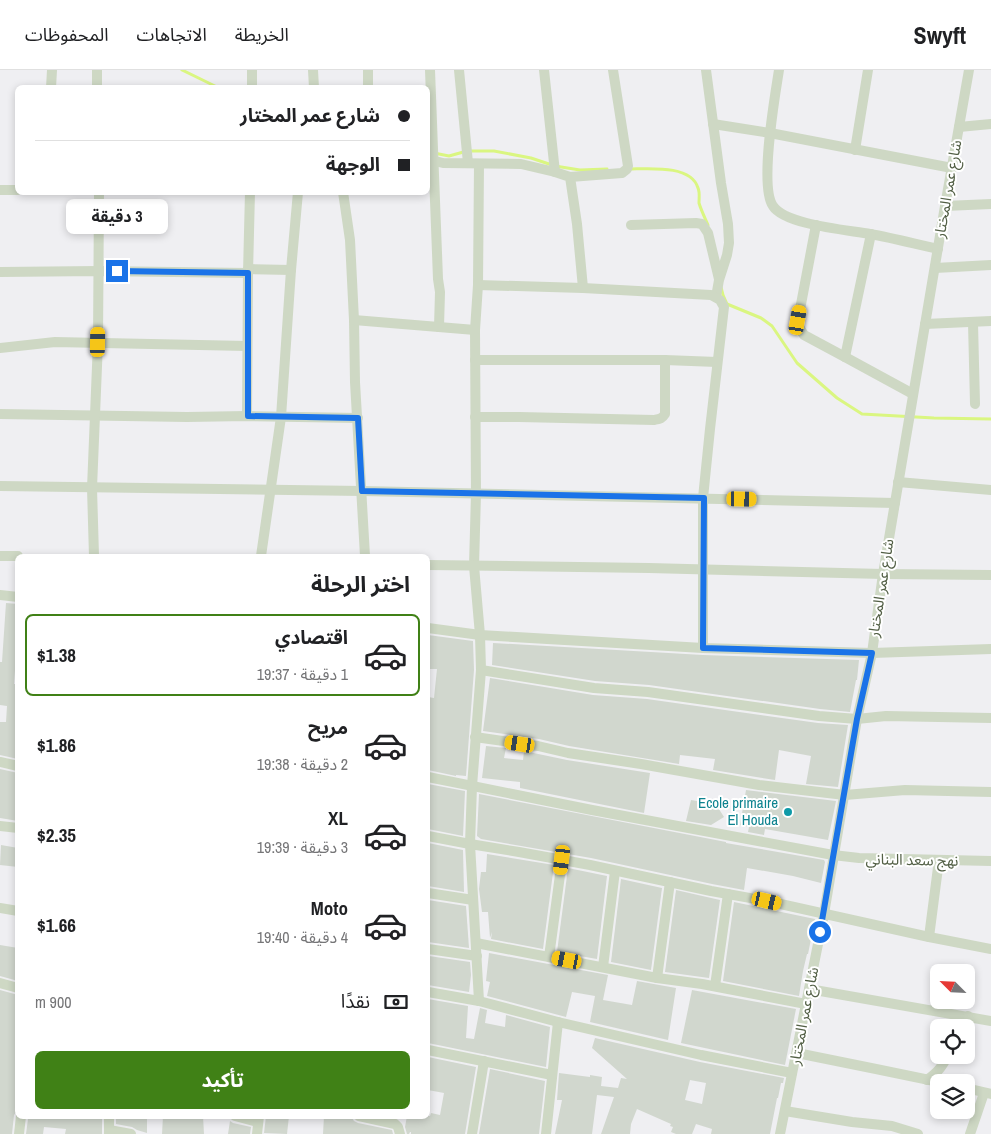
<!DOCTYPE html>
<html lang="ar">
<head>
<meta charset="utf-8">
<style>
  :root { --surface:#fff; --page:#f6f6f6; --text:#202124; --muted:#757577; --line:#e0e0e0; --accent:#408116 }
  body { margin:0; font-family:"Archivo Narrow","Noto Sans Arabic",sans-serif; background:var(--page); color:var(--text); direction:rtl; height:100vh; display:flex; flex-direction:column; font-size:19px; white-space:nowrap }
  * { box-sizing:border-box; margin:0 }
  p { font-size:16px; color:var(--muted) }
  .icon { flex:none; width:28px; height:28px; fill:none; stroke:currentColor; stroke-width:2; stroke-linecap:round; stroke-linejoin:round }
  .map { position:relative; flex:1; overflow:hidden; direction:ltr }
  .sheet { position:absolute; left:15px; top:484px; width:415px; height:565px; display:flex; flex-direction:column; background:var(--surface); border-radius:8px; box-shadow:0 2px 8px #0003; direction:rtl }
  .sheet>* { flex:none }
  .guide { position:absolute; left:15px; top:15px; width:415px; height:110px; border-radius:8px; box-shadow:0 2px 8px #0003; direction:rtl; display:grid; align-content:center; height:110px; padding:0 20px; background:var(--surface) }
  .needle { width:32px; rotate:294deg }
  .buttons { position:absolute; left:930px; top:894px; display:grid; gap:10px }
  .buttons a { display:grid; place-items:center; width:45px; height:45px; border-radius:8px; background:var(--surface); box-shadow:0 2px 8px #0003; font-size:25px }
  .end { position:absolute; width:22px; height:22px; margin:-11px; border:6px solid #1a73e8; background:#fff; box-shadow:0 0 0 2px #fff }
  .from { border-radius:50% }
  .bubble { position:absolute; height:35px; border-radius:8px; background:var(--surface); box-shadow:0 2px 8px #0003; font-size:16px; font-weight:700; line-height:35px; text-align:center; direction:rtl }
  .car { position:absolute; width:15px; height:30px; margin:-15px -8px; border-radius:6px; box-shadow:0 0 4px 1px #0007; background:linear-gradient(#f5c518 24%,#345 0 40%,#f5c518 0 76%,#345 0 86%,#f5c518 0) }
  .guide b { display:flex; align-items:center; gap:18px; height:48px; font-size:19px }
  .guide b+b { border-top:1px solid var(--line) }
  .guide i { width:12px; height:12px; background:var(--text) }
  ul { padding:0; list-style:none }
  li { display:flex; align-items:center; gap:15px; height:82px; margin:0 10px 8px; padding:0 10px; border:2px solid transparent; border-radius:8px }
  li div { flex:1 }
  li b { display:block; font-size:19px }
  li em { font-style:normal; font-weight:700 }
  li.on { border-color:var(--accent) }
  li>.icon { width:45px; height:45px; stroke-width:1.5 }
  h2 { padding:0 20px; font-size:22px; line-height:60px }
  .pay { display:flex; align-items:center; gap:12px; height:55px; padding:0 20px; font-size:19px }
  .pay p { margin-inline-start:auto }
  .action { display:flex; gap:10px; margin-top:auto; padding:10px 20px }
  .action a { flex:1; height:58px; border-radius:8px; background:var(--accent); color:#fff; font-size:20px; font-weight:700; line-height:58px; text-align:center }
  header { display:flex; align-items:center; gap:30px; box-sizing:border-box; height:70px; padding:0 25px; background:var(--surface); border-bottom:1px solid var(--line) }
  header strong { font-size:24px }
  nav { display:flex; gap:28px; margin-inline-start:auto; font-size:18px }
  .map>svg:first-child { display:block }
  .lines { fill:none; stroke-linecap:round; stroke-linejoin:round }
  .stream { stroke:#daf681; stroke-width:3 }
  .building { fill:#d1d7ce; fill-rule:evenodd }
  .minor { stroke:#ced8c4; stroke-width:10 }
  .route { stroke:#1a73e8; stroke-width:6 }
  .culture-dot { fill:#0f9aa8; stroke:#fff; stroke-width:2 }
  .labels { text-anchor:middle; stroke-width:4; stroke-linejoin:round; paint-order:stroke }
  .street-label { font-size:15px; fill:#525f45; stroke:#fff }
  .culture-label { font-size:15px; fill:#0d838f; stroke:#fff; text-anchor:end }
</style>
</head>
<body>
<header>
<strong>Swyft</strong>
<nav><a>الخريطة</a><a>الاتجاهات</a><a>المحفوظات</a></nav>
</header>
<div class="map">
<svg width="991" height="1064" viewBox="0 0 991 1064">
  <rect width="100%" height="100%" fill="#efeff2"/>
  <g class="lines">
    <g class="stream">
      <polyline points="182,0 219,18"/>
      <polyline points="428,78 434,83 449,86 467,81 494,81 531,88 555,96 580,100 607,99"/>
      <path d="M628 99C647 99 691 94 698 118 700 122 699 128 699 133 701 140 705 148 708 155"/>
      <polyline points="721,217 723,225 727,234 761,248 772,256 797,293 837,328 862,344 934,348 991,349"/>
    </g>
  </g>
  <g class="building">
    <polygon points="6,533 18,534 18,587 16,587 14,614 18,614 18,689 0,685 0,652 6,652 7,636 0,635 0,592 2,592"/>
    <polygon points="428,565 473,571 474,600 466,706 456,705 456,706 428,700 428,627 434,628 437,599 429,599 429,594 428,594"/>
    <polygon points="493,573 703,585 859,590 857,610 856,610 850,642 820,639 649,615 595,611 492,595"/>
    <polygon points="490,608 593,625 647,629 818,653 848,655 838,717 806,714 811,686 779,680 775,710 713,700 715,689 680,685 679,694 569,676 539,669 483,661"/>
    <polygon points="486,676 506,678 504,688 523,690 524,681 567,690 650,703 644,743 520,718 520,712 482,708"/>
    <polygon points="0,699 18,703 18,751 0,748"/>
    <polygon points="428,714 465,721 463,766 428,759 430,732 428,732"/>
    <polygon points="746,720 836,731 828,770 765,759 764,765 748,762 749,757 740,755"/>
    <polygon points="479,724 726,772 726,773 824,790 825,792 821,813 793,806 747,798 744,820 712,814 591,788 481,769 477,766"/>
    <polygon points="691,730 703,732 703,734 717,736 724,747 711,755 686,751"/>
    <polygon points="428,773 463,780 464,822 428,816"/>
    <polygon points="1,775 18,778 18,797 0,795"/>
    <polygon points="487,784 554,795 543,879 491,869 492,862 490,868 488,842 482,842 479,819 481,802 486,802"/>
    <polygon points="568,798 607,806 597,889 557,882"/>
    <polygon points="621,809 662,818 651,900 611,892"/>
    <polygon points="676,820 720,830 709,908 665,902"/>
    <polygon points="428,830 466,836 469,878 428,872"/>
    <polygon points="734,832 815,849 808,884 807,884 803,901 799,926 723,911"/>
    <polygon points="0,875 18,878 18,911 0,906"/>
    <polygon points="489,883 608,905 603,930 632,935 637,911 676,918 668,970 590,952 595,926 572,922 566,947 487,926 490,912 486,911"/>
    <polygon points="429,886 470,892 471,905 469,922 428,915"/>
    <polygon points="0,920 18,925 18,1040 14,1045 12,1064 0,1064"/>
    <polygon points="692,920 796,939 785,995 681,973"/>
    <polygon points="428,929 468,936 466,968 474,969 480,938 487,940 485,953 505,957 506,945 550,957 546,997 428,973"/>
    <path d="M595 968 700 992 784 1008 783 1013H781L778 1028H777L770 1064H711L712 1059 696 1054 692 1064H676L671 1062 673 1057 670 1056 671 1054 637 1039 631 1054 630 1064H601L614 1027 597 1025 592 1064H555L562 1030H557L559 1003 590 1007V1005L602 1007 601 1016 618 1018 621 1008 627 1009 592 978ZM690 1010 706 1013 702 1034 685 1030Z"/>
    <polygon points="428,987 476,997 465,1064 411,1064 411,1062 410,1062 409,1064 407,1064 405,1057 407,1046 430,1046 431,1043 440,1045 444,1023 428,1020"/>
    <polygon points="490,999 545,1011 539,1064 479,1064"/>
    <polygon points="33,1046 102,1046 102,1064 65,1064 66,1059 44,1057 43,1064 26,1064 28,1049 33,1049"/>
    <polygon points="116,1046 147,1046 147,1063 137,1060 132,1057 116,1054"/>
    <polygon points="163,1046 203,1046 204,1064 162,1064"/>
    <polygon points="266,1046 289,1046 287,1064 264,1063"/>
    <polygon points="324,1046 352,1048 354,1051 358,1053 392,1060 393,1064 323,1064"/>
    <polygon points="230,1051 233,1053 251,1057 250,1064 228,1064"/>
  </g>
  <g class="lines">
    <g class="minor">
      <polyline points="97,0 97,18"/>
      <polyline points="252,0 252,18"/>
      <polyline points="313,0 314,18"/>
      <polyline points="430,0 438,209 440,222 439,257"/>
      <polyline points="459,0 468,93"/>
      <polyline points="544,0 555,102"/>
      <polyline points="706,0 721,113 728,154 729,173 727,185 719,210 716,227"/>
      <path d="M779 0C775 26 759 116 773 136 785 155 849 160 870 164 893 168 915 174 938 179"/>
      <polyline points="51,18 52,0"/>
      <polyline points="368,18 368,0"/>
      <polyline points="713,54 770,63 952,98"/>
      <polyline points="959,57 991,54"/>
      <polyline points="855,80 868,0"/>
      <polyline points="428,86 431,90 443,93 521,94 555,102 570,107 577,154 583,218"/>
      <polyline points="479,94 478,215 475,260 476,424 474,496 480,565 481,600 594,618 648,622 819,646 857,649 886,646 991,648"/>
      <polyline points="570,107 622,103 627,99 628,96 613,0"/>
      <polyline points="0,120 18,120"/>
      <polyline points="343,122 350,170 354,250 355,312 365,486"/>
      <polyline points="945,136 991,134"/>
      <polyline points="631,155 696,153 702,154 708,163 719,209"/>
      <polyline points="816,155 798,250 799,257 804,265 845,287 913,324"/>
      <polyline points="935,198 991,195"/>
      <polyline points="248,199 291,200"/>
      <polyline points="0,202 98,201 248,203"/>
      <polyline points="478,215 583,218 711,225 720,230 724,237 710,359 703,428 703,578"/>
      <polyline points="354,250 475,260"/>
      <polyline points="973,253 975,334"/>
      <polyline points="925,254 991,251"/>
      <polyline points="0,278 55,272 247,276"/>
      <polyline points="845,287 871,164"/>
      <polyline points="475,290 665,290 717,292"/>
      <polyline points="0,344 187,347 247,346 358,348"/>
      <polyline points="247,346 248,203 250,122"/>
      <path d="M475 347H519L654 350C659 349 662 349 665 344V290"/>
      <polyline points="898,412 991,420"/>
      <polyline points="0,416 362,421 895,433"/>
      <polyline points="0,486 18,486"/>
      <polyline points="94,486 92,418 98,272 99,122"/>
      <polyline points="261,486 281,347 291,200 298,122"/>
      <polyline points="428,495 649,498 883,504 991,505"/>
      <polyline points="0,525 18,527"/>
      <polyline points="428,558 480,565 703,578 872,583 991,579"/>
      <polyline points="475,667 538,676 568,683 641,694 759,715 845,725 905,720 991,722"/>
      <polyline points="0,692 18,696"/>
      <polyline points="428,707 592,740 833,785 859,788 991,791"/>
      <polyline points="0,756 18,758"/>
      <polyline points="428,766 470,774 519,782 590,795 711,821 767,831 929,867 991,879"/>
      <polyline points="428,823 473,830"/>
      <polyline points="0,838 18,841"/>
      <polyline points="929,867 939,790"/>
      <polyline points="476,873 657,908 702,914 806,934"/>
      <polyline points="428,879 477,886"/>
      <polyline points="549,887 562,790"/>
      <polyline points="603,897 615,801"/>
      <polyline points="657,908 670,812"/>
      <polyline points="0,913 18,918"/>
      <polyline points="715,916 728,824"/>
      <polyline points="809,919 991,951"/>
      <polyline points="428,922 479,931 558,952 701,985 792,1003"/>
      <polyline points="479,931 470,774 472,716 481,600"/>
      <polyline points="962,958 968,946"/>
      <polyline points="428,980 552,1005"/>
      <polyline points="797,983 876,999 939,1012"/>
      <path d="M927 1010C938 1002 942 997 948 985"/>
      <polyline points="966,1018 991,1024"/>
      <polyline points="785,1041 852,1052 892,1056 918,1064"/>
      <polyline points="235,1046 258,1052"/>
      <polyline points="359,1046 395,1054 398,1057 400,1064"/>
      <polyline points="109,1060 131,1064"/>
      <polyline points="19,1064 21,1046"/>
      <polyline points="109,1064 109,1046"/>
      <polyline points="257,1064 259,1046"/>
      <polyline points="472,1064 484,991"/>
      <polyline points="546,1064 558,952"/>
      <polyline points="780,1064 824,844 857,649 872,583 883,504 945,136 969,0"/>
      <polyline points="970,1064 984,1023"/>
    </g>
  </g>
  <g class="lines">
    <polyline class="route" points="117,201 248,203 248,346 358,348 362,421 704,428 703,578 872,583 857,649 820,862"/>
  </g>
  <circle class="culture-dot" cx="788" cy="742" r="5"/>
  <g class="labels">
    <g class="street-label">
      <text transform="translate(948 119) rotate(-80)" y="5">شارع عمر المختار</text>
      <text transform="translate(881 518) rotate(-81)" y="5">شارع عمر المختار</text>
      <text transform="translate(912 790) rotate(1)" y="5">نهج سعد البناني</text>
      <text transform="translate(804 946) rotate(-79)" y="5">شارع عمر المختار</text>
    </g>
    <g class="culture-label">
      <text x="778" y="738">Ecole primaire<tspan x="778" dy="17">El Houda</tspan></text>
    </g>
  </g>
</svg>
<div class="buttons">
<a><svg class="needle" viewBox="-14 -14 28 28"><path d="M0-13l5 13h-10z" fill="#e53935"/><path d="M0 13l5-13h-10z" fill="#757577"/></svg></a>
<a><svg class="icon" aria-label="locate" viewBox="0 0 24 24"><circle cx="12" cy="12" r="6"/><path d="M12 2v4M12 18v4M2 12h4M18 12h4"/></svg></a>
<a><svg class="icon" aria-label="layers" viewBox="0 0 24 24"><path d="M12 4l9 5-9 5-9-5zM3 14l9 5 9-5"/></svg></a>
</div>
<i class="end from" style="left:820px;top:862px"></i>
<i class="end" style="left:117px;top:201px"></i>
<div class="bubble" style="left:66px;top:129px;width:102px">3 دقيقة</div>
<i class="car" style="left:798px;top:250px;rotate:10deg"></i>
<i class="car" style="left:98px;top:272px;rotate:1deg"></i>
<i class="car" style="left:742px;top:429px;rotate:91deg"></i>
<i class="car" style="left:520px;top:674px;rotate:279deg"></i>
<i class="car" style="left:562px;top:790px;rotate:187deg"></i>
<i class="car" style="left:767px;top:831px;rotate:103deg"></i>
<i class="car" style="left:567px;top:890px;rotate:281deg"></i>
<div class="guide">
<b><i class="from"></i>شارع عمر المختار</b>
<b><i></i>الوجهة</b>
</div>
<section class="sheet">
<h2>اختر الرحلة</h2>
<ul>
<li class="on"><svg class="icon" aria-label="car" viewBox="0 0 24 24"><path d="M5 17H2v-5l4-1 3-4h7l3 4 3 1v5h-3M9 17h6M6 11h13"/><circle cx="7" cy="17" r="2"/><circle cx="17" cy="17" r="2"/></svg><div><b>اقتصادي</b><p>1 دقيقة · 19:37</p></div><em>$1.38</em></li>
<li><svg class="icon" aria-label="car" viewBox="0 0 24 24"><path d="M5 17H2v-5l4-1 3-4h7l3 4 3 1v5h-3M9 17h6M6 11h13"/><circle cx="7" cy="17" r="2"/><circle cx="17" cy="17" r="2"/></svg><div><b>مريح</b><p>2 دقيقة · 19:38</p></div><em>$1.86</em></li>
<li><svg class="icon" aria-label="car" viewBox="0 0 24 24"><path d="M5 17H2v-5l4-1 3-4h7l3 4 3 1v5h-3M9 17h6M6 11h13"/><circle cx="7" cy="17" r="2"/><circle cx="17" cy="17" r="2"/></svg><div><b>XL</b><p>3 دقيقة · 19:39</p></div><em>$2.35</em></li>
<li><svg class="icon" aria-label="car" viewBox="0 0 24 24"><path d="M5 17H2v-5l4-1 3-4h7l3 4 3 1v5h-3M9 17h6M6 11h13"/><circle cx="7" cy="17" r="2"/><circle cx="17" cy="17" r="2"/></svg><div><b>Moto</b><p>4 دقيقة · 19:40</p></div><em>$1.66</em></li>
</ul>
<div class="pay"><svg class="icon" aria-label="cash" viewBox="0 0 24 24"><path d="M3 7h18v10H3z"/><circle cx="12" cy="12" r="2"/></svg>نقدًا<p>900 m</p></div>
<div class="action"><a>تأكيد</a></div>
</section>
</div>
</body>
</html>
